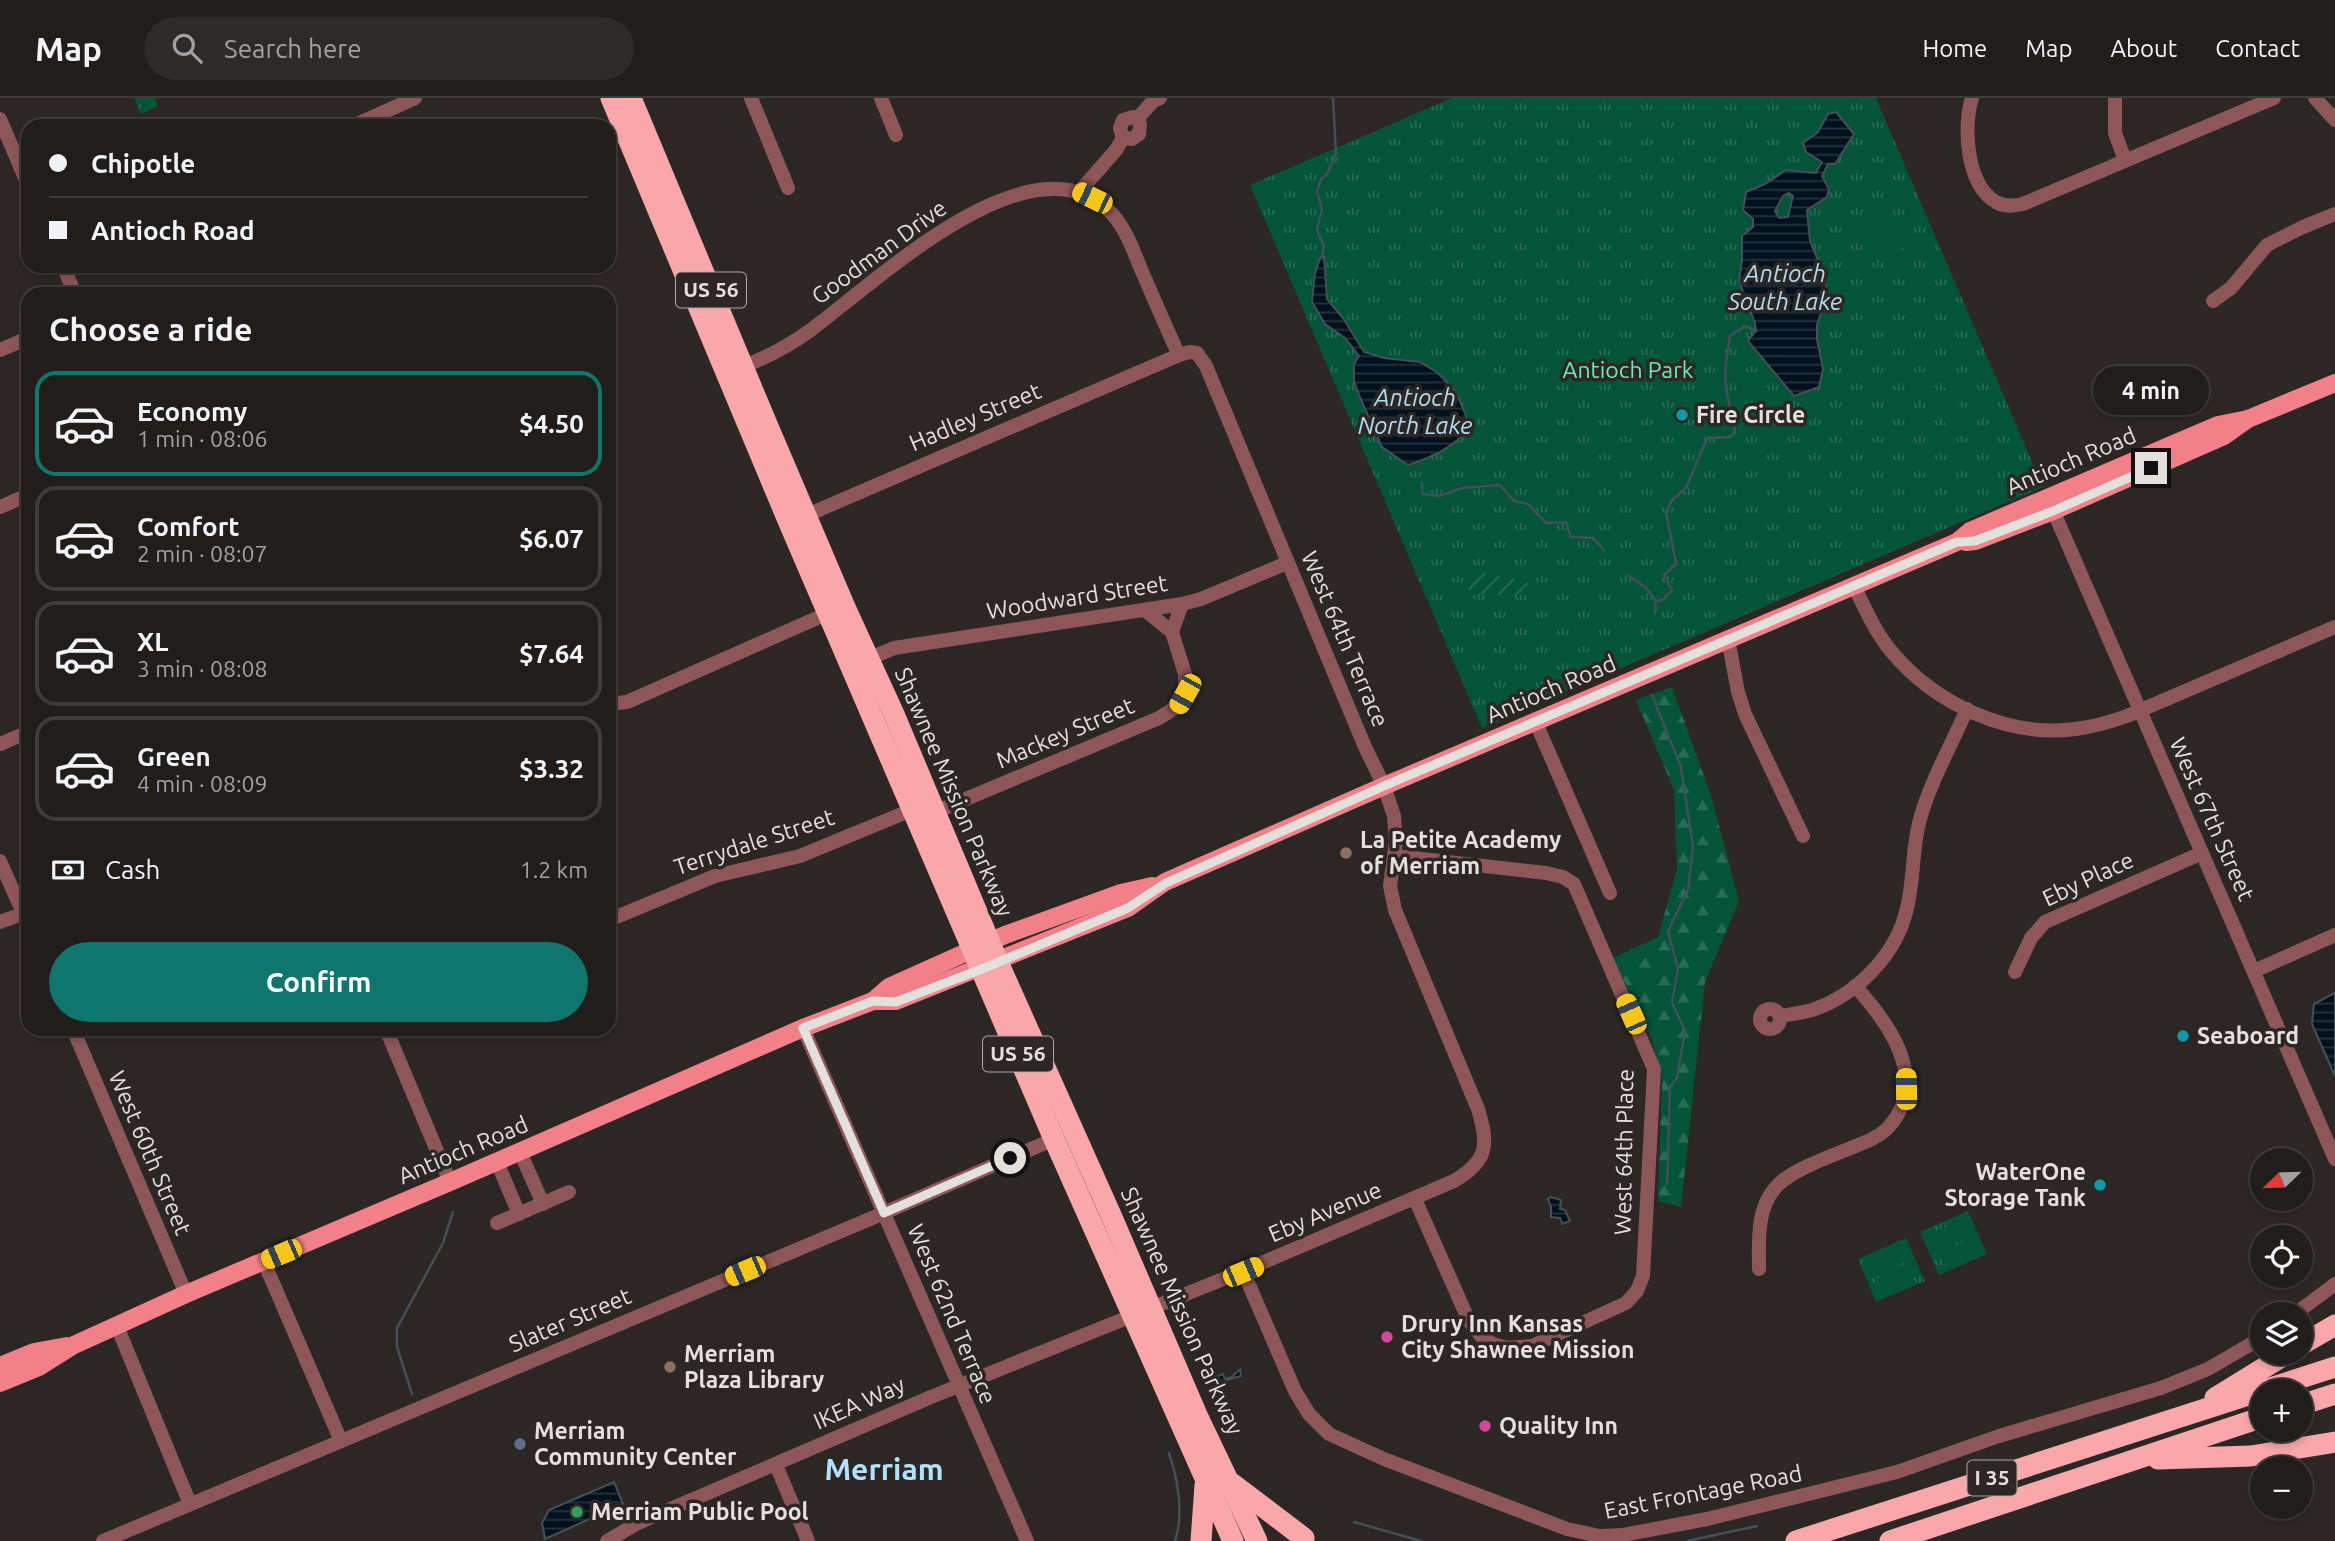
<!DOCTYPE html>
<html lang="en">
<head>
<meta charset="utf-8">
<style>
  :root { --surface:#211d1b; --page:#2d2a28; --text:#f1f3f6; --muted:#a2a2a3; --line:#3e3b3a; --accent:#0f766e }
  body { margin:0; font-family:Ubuntu,sans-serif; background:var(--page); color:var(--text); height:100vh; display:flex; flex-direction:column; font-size:26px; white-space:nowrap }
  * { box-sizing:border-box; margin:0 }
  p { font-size:23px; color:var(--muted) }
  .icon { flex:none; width:38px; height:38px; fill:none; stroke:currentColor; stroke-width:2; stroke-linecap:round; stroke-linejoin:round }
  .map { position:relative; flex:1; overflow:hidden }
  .details { position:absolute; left:21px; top:189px; width:595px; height:749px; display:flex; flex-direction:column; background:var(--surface); border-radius:21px; box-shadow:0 4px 10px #0003,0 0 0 2px var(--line) }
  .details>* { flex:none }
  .hud { position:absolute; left:21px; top:21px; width:595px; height:154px; border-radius:21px; box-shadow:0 4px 10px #0003,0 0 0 2px var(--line); display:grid; align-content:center; height:154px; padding:0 28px; background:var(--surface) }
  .needle { width:46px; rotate:247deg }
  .tools { position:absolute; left:2250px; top:1050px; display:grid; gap:14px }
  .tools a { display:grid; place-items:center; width:63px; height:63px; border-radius:50%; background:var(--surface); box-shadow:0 4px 10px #0003,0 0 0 2px var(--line); font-size:35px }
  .end { position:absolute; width:32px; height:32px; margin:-16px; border:9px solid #e4e0de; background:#111; box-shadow:0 0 0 4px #111 }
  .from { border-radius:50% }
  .bubble { position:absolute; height:49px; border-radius:24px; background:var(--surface); box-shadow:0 4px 10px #0003,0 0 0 2px var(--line); font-size:23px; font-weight:700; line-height:49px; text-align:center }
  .car { position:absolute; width:21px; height:42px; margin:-21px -10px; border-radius:9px; box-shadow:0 0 5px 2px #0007; background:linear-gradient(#f5c518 24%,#345 0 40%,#f5c518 0 76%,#345 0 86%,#f5c518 0) }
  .hud b { display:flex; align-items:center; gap:24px; height:66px; font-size:26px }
  .hud b+b { border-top:2px solid var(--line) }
  .hud i { width:18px; height:18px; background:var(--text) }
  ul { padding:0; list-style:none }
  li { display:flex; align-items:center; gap:21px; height:105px; margin:0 14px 10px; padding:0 14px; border:4px solid var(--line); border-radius:21px }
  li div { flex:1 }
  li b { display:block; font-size:26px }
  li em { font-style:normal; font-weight:700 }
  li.selected { border-color:var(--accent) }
  li>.icon { width:63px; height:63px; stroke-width:1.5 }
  h2 { padding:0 28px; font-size:32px; line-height:84px }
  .pay { display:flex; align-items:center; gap:18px; height:77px; padding:0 28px; font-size:26px }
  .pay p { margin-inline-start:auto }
  .action { display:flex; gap:14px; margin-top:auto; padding:14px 28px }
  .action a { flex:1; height:80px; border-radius:42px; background:var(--accent); color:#fff; font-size:28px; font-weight:700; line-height:80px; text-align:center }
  header { display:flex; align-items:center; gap:42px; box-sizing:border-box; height:98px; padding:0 35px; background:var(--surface); border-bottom:2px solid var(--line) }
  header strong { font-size:33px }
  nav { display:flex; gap:38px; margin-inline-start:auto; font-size:24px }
  .search { width:490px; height:63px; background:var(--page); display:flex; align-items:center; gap:18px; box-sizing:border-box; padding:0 24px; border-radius:38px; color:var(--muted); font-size:26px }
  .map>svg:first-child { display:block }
  .forest { fill:url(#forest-firs) }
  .park { fill:url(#park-tufts) }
  .garden { fill:url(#garden-furrows) }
  .pitch { fill:#04543a }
  .water { fill:url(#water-rules); stroke:#444f57; stroke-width:2; fill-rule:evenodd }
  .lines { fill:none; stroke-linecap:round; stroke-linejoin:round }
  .stream { stroke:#444f57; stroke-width:2.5 }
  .minor { stroke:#8d5659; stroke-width:14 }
  .major { stroke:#f28089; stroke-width:18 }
  .highway { stroke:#f9a7ab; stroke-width:21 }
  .route { stroke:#e4e0de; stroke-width:9 }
  .culture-dot { fill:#0f9aa8; stroke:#2c2724; stroke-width:2.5 }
  .education-dot { fill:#8d6e63; stroke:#2c2724; stroke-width:2.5 }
  .hotel-dot { fill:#d1479c; stroke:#2c2724; stroke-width:2.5 }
  .service-dot { fill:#5c6f8a; stroke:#2c2724; stroke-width:2.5 }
  .leisure-dot { fill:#2e9e5b; stroke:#2c2724; stroke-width:2.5 }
  .labels { text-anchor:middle; stroke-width:7; stroke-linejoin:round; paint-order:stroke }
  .shield { fill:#2c2724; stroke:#ada8a6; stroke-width:2 }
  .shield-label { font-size:21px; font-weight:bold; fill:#e4e0de }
  .street-label { font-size:23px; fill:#e4e0de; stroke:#2c2724 }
  .park-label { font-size:23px; fill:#6deab7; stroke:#2c2724 }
  .poi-label { font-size:23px; font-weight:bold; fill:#e4e0de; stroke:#2c2724; text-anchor:start }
  .water-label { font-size:24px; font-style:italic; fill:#b1dcf1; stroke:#2c2724 }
  .district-label { font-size:30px; font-weight:bold; fill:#b2e2fa; stroke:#2c2724 }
</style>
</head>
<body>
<header>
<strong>Map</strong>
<div class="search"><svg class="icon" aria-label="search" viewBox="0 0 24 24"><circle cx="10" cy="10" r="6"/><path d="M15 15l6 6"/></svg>Search here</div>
<nav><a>Home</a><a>Map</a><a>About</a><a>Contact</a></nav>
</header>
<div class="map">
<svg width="2335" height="1443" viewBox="0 0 2335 1443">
  <defs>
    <pattern id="forest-firs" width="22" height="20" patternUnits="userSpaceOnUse" patternTransform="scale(1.75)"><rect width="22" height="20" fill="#04543a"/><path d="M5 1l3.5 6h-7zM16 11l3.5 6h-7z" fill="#286c56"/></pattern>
    <pattern id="park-tufts" width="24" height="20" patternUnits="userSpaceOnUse" patternTransform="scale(1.75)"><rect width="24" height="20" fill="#04543a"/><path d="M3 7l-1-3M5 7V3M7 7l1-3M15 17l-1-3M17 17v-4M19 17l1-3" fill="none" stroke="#286c56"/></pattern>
    <pattern id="garden-furrows" width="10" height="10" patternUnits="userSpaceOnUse" patternTransform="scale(1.75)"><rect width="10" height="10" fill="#04543a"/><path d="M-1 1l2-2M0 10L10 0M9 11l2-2" fill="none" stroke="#286c56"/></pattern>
    <pattern id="water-rules" width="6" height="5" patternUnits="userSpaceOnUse" patternTransform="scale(1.75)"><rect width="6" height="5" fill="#00111d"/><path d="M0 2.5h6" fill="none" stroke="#25333d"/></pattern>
  </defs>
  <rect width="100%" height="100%" fill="#2c2724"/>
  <polygon class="forest" points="1672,589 1711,697 1739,803 1705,884 1681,1109 1658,1103 1662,978 1650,937 1613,860 1658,839 1677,771 1674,692 1636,602"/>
  <g class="park">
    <polygon points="134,0 155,0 158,8 141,16"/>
    <polygon points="1452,0 1876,0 2043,389 1482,630 1250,87"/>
    <polygon points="1968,1113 1987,1156 1939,1177 1920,1134"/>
    <polygon points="1906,1140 1925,1183 1876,1204 1858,1161"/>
  </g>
  <polygon class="garden" points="1471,472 1530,485 1528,497 1468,496"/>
  <g class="pitch">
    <polygon points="1892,115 1898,130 1867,142 1861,127"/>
    <polygon points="1900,135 1906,149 1874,161 1868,147"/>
    <polygon points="1953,262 1958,288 1944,290 1940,264"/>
    <polygon points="1956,302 1968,333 1951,339 1939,309"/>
    <polygon points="1962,1122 1969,1136 1937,1150 1931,1135"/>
    <polygon points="1971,1141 1977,1155 1945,1169 1939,1154"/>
    <polygon points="1900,1148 1906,1163 1875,1176 1868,1162"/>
    <polygon points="1908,1168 1914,1182 1883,1195 1876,1181"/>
  </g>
  <g class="water">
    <path d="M1836 14 1854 36 1835 66H1828L1822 78 1829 91 1827 99 1807 112 1810 143 1825 179 1827 196 1817 227V241L1823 271 1819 289 1794 298 1748 243 1756 233 1755 225 1739 183 1742 162V138L1753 129V121L1743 112 1746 94 1765 86 1786 72 1816 75 1822 64 1806 54 1803 45 1818 34 1828 16ZM1789 95 1793 98 1788 119 1779 120 1775 113 1783 98Z"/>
    <path d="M1324 159 1327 201 1343 220 1364 254 1384 260 1420 264 1438 275 1456 294 1470 327C1459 347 1430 360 1408 367L1382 349 1359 297 1354 283V266L1359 258 1345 240 1325 226 1312 204 1315 175 1320 160Z"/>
    <polygon points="2334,895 2335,896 2335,978 2312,926 2314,906"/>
    <polygon points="1551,1099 1561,1102 1560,1111 1565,1112 1570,1123 1562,1126 1560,1120 1551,1119 1551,1109 1548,1101"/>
    <polygon points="1240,1271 1241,1278 1226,1282 1228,1288 1218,1293 1213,1280 1223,1276 1225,1281 1232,1279"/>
    <polygon points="614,1384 623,1406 545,1441 542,1425 549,1412"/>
  </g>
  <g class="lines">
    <g class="stream">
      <polyline points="1322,159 1324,148 1317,132 1322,111 1317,94 1321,81 1327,76 1336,55 1333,0"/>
      <polyline points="1422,384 1422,396 1439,398 1462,390 1500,387 1514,403 1528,406 1546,425 1566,424 1571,439 1593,440 1604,452"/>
      <polyline points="1628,477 1647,491 1656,503 1655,515"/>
      <path d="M1656 503 1663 502 1672 492 1664 477 1676 466 1666 414 1672 402 1686 390 1707 340 1730 339 1735 334C1734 320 1729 308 1727 295 1723 277 1727 256 1730 238L1745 228 1756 233"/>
      <polyline points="1652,597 1681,669 1693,749 1688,792 1668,833 1678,871 1672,904 1685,933 1677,980 1670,989 1667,1086"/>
      <polyline points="412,1296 397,1249 397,1230 443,1145 453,1114"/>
      <path d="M1169 1355C1178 1382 1184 1415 1175 1443"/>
      <polyline points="1354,1424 1421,1443"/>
      <polyline points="1687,1443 1757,1428"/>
    </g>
    <g class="minor">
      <polyline points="751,0 788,90"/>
      <polyline points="881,0 896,37"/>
      <path d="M1972 0C1963 28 1966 87 1996 104 2004 109 2013 108 2023 106L2274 0"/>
      <polyline points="2115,0 2115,35 2125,62"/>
      <polyline points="2315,0 2335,22"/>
      <polyline points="1138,20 1153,3 1160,0"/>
      <polyline points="0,21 28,87"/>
      <polyline points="353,28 415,0"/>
      <polyline points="1123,40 1132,41 1139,36 1140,27 1138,20"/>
      <polyline points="1079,94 1116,52 1123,40 1120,30 1123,22 1133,19 1138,20"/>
      <polyline points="63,168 75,196"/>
      <polyline points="2213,203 2231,190 2267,147 2303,129 2335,116"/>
      <polyline points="0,252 28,240"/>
      <polyline points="2049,403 2335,1061"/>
      <polyline points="0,409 28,397"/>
      <polyline points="800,420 1179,257"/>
      <path d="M1854 488C1865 510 1875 534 1891 553 1934 605 2007 640 2075 631 2093 629 2110 624 2127 618L2335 529"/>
      <polyline points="1146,513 1172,534"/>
      <polyline points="1728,541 1738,594 1745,616 1803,738"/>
      <polyline points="868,561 894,550 1182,506 1201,501 1287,465"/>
      <polyline points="609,606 627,604 833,513"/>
      <polyline points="1536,625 1610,795"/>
      <polyline points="0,646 28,634"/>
      <polyline points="935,714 1159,620 1178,608 1185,596 1185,576 1172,534 1182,506"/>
      <polyline points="1395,758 1546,775 1563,779 1574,786 1654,971 1643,1178 1637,1193 1626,1205 1532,1248 1507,1250 1493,1246 1481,1238 1469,1223 1415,1101"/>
      <polyline points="0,763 28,826"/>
      <polyline points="609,822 715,778 800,758 914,711"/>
      <polyline points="0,824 28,814"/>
      <polyline points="2254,873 2335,837"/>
      <polyline points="2015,874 2031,840 2045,824 2202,755"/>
      <circle cx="1770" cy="921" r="10"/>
      <path d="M1780 918C1791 916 1802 915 1812 912 1857 897 1897 856 1907 810 1914 782 1912 753 1919 725 1929 686 1951 648 1967 611"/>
      <polyline points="803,930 1027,1443"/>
      <polyline points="73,931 186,1196"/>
      <polyline points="386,931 450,1084"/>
      <polyline points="520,1054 543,1106"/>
      <polyline points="497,1064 519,1116"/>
      <polyline points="497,1125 569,1094"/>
      <polyline points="264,1164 341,1343"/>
      <path d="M1759 1171C1759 1143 1756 1111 1776 1089 1795 1068 1845 1054 1872 1041 1883 1036 1892 1027 1898 1016 1923 971 1885 921 1855 888"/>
      <polyline points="1243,1173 1295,1293 1309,1316 1329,1336 1384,1361 1567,1431 1600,1438 1623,1437 1707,1421 1897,1374 1999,1338 2161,1290 2208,1271 2263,1239"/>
      <polyline points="2295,1216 2335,1186"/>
      <polyline points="117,1228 190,1406"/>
      <polyline points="776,1367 808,1443"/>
      <polyline points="103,1443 870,1121 1054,1041"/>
      <path d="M607 1443 638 1425 931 1299 1243 1173 1454 1083C1488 1063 1489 1047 1478 1011L1395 812 1390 788 1396 743 1394 718 1384 688 1365 649 1206 268 1197 255 1190 254 1179 257C1165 228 1153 198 1140 169 1133 151 1126 132 1113 117 1035 29 873 187 808 234 787 249 761 262 737 271"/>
    </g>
    <g class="major">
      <polyline points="1966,444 1975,443 2053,413 2224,338 2248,321 2335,285"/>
      <polyline points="873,903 896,903 1128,810 1165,784 1384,688 1957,444 1970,433 2218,327 2248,321"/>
      <polyline points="0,1268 34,1254 67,1248"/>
      <polyline points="0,1285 39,1269 74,1247 186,1196 450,1084 803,930 873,903 889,889 1005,837 1121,795 1152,788"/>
    </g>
    <g class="highway">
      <polyline points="611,0 789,425 1054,1041 1233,1443"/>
      <polyline points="631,0 764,319 845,509 894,616 998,864 1111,1117 1197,1317 1257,1443"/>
      <polyline points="2301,1247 2335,1227"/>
      <polyline points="2215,1300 2288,1255"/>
      <polyline points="2301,1307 2335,1296"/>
      <polyline points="2158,1361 2251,1358 2335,1344"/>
      <polyline points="1233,1386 1304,1440"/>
      <polyline points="1201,1443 1205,1387"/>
      <polyline points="1796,1443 2335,1269"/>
      <polyline points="1890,1443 2263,1319"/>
    </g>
  </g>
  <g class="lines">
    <polyline class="route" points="1010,1060 884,1115 803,930 873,903 896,904 982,871 1128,810 1166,785 1384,688 1957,444 1975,443 2053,413 2151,370"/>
  </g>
  <g class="culture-dot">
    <circle cx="1682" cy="317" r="7"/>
    <circle cx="2183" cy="938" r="7"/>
    <circle cx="2100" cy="1087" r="7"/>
  </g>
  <g class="education-dot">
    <circle cx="1346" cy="755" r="7"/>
    <circle cx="670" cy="1269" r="7"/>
  </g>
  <g class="hotel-dot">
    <circle cx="1387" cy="1239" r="7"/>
    <circle cx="1485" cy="1328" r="7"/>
  </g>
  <circle class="service-dot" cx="520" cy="1346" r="7"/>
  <circle class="leisure-dot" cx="577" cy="1414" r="7"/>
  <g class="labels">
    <g class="shield">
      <rect x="676" y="174.5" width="70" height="35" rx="5"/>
      <rect x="983" y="938.5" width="70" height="35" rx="5"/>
      <rect x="1967.5" y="1362.5" width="49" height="35" rx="5"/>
    </g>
    <g class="shield-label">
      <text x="711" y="199">US 56</text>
      <text x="1018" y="963">US 56</text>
      <text x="1992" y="1387">I 35</text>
    </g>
    <g class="street-label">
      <text transform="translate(879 154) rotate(-36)" y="8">Goodman Drive</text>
      <text transform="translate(975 319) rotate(-23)" y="8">Hadley Street</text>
      <text transform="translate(2071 363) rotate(-23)" y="8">Antioch Road</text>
      <text transform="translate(1077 499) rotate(-9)" y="8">Woodward Street</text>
      <text transform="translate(1345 541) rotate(67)" y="8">West 64th Terrace</text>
      <text transform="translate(1551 591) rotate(-23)" y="8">Antioch Road</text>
      <text transform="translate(1065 635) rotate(-23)" y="8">Mackey Street</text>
      <text transform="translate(954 694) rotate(67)" y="8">Shawnee Mission Parkway</text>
      <text transform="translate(2212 721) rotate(66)" y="8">West 67th Street</text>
      <text transform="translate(754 744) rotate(-18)" y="8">Terrydale Street</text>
      <text transform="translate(2088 781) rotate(-25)" y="8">Eby Place</text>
      <text transform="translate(463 1052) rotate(-23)" y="8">Antioch Road</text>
      <text transform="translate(1624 1054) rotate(-89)" y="8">West 64th Place</text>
      <text transform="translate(150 1055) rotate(67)" y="8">West 60th Street</text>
      <text transform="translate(1325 1114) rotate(-23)" y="8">Eby Avenue</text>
      <text transform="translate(1182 1213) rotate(66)" y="8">Shawnee Mission Parkway</text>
      <text transform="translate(952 1216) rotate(67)" y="8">West 62nd Terrace</text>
      <text transform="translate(570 1222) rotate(-23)" y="8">Slater Street</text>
      <text transform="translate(859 1305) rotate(-24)" y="8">IKEA Way</text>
      <text transform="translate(1703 1394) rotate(-11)" y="8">East Frontage Road</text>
    </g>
    <g class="park-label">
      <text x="1628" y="280">Antioch Park</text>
    </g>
    <g class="poi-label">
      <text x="1696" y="325">Fire Circle</text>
      <text x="1360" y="750">La Petite Academy<tspan x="1360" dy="26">of Merriam</tspan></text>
      <text x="2197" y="946">Seaboard</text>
      <text x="2086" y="1082" text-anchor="end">WaterOne<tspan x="2086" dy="26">Storage Tank</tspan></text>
      <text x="1401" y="1234">Drury Inn Kansas<tspan x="1401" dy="26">City Shawnee Mission</tspan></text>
      <text x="684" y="1264">Merriam<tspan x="684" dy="26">Plaza Library</tspan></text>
      <text x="1499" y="1336">Quality Inn</text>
      <text x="534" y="1341">Merriam<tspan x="534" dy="26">Community Center</tspan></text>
      <text x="591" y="1422">Merriam Public Pool</text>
    </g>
    <g class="water-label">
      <text x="1785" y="184">Antioch<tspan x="1785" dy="28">South Lake</tspan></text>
      <text x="1415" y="308">Antioch<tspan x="1415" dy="28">North Lake</tspan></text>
    </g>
    <g class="district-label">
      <text x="884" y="1382">Merriam</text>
    </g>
  </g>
</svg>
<div class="tools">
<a><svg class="needle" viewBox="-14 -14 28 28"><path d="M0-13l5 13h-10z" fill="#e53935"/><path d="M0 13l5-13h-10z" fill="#a2a2a3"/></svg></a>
<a><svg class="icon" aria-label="locate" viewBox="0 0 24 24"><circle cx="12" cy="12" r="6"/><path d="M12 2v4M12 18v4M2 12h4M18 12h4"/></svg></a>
<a><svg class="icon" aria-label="layers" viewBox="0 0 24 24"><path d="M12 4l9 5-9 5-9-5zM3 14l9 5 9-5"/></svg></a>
<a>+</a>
<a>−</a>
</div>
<i class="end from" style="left:1010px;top:1060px"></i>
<i class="end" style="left:2151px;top:370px"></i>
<div class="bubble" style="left:2093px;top:268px;width:116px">4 min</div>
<i class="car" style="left:1092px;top:100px;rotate:296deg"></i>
<i class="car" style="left:1185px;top:596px;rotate:209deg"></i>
<i class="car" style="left:1631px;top:916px;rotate:336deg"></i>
<i class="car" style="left:1906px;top:991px;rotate:359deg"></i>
<i class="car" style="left:281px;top:1156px;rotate:247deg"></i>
<i class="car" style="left:745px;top:1173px;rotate:247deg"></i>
<i class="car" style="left:1243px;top:1174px;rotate:67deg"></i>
<div class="hud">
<b><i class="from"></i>Chipotle</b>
<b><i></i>Antioch Road</b>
</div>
<section class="details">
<h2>Choose a ride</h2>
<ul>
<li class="selected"><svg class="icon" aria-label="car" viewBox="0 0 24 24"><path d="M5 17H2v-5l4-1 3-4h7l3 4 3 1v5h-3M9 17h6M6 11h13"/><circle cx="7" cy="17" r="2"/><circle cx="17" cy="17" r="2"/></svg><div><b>Economy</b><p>1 min · 08:06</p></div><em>$4.50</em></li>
<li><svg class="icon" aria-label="car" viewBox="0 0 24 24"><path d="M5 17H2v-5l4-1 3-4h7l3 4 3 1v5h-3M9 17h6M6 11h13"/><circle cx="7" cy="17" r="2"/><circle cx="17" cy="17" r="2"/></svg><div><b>Comfort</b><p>2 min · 08:07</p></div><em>$6.07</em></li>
<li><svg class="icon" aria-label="car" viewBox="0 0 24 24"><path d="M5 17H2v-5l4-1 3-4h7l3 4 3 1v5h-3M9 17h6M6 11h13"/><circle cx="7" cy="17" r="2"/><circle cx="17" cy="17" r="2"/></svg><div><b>XL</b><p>3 min · 08:08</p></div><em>$7.64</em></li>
<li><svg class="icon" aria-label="car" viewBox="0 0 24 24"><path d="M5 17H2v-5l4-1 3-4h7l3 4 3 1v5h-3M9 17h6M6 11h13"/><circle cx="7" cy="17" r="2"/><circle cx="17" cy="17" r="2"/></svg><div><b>Green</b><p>4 min · 08:09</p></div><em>$3.32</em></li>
</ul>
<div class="pay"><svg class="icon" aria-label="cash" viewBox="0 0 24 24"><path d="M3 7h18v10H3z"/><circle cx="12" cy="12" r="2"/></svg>Cash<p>1.2 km</p></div>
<div class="action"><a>Confirm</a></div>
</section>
</div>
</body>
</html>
